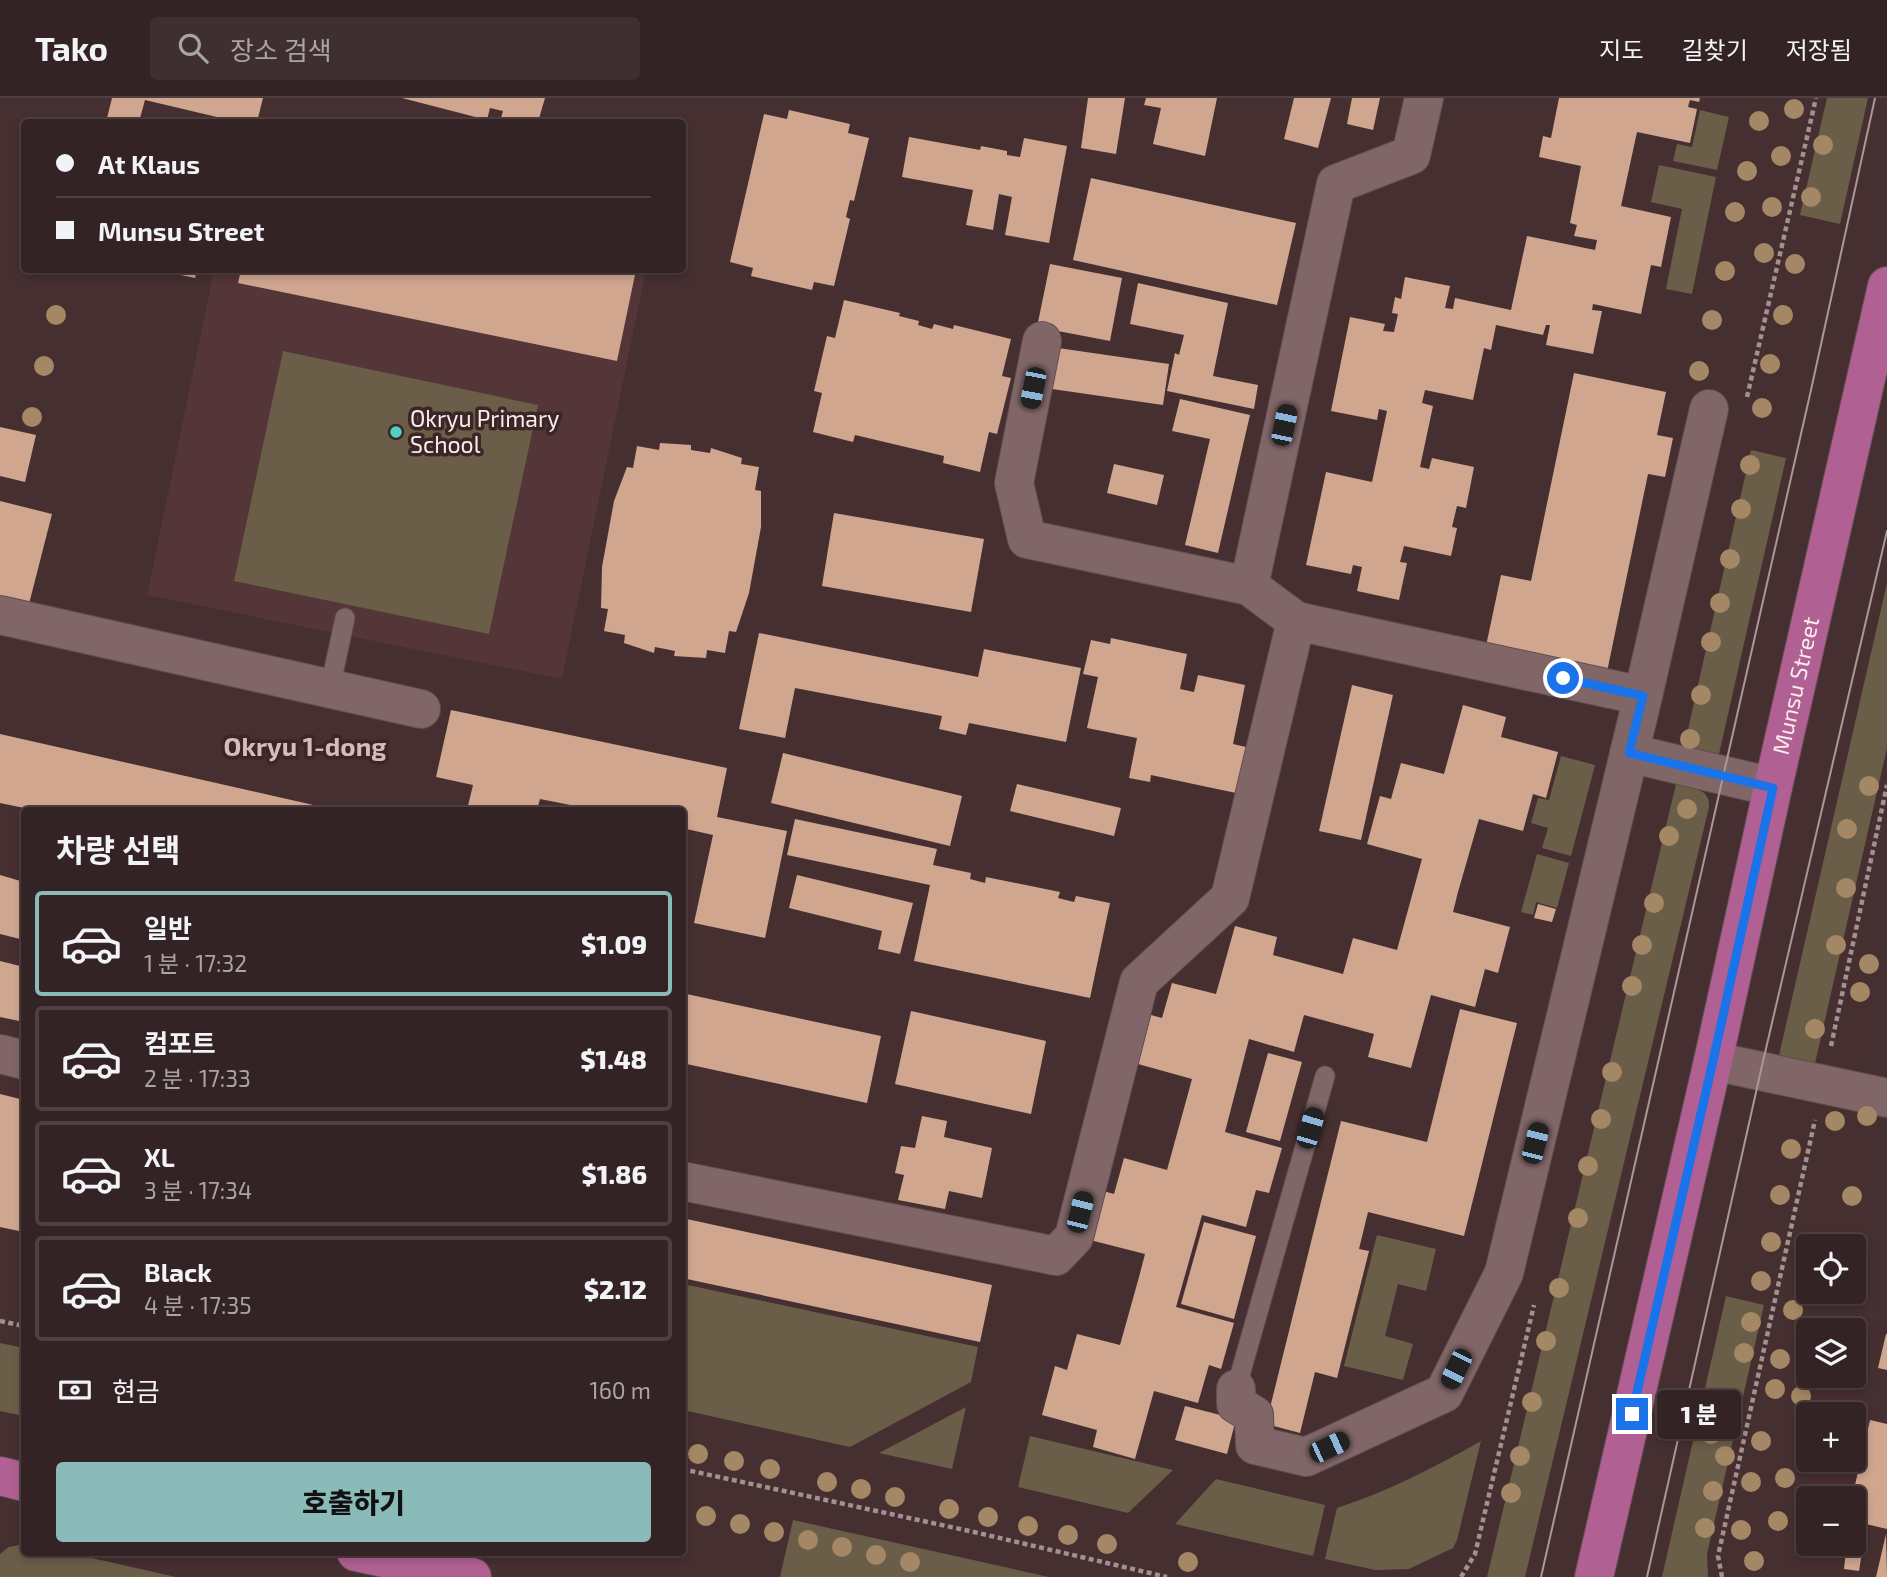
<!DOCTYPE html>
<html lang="ko">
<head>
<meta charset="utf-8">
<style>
  :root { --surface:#342324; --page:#3f2f31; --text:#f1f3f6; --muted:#a9a4a6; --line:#4e4041; --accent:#8bbbb9 }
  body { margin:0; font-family:"Exo 2","Noto Sans KR",sans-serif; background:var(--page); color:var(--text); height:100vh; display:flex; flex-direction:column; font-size:26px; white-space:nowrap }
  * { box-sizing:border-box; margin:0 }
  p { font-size:23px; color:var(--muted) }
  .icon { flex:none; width:38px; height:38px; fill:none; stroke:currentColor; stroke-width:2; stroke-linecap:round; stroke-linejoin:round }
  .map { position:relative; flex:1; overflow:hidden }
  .details { position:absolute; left:21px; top:709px; width:665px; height:749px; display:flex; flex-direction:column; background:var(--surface); border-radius:7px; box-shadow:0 4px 10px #0003,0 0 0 2px var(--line) }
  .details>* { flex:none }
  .hud { position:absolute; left:21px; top:21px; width:665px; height:154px; border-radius:7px; box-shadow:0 4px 10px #0003,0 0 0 2px var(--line); display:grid; align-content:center; height:154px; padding:0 35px; background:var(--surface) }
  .buttons { position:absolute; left:1796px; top:1136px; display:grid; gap:14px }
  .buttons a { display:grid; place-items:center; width:70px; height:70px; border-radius:7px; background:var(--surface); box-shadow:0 4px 10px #0003,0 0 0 2px var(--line); font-size:35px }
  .end { position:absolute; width:32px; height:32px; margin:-16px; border:9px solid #1a73e8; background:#fff; box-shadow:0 0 0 4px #fff }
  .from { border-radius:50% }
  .bubble { position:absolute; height:49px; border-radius:7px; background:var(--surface); box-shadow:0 4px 10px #0003,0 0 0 2px var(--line); font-size:23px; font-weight:800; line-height:49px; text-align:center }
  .car { position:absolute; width:21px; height:42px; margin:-21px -10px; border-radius:9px; box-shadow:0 0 5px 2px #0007; background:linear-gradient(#222 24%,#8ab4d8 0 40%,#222 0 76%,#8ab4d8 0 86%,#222 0) }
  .hud b { display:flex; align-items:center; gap:24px; height:66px; font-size:26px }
  .hud b+b { border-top:2px solid var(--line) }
  .hud i { width:18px; height:18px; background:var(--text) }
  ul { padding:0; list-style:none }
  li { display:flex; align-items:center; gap:21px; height:105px; margin:0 14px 10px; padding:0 21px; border:4px solid var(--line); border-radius:7px }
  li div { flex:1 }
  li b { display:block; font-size:26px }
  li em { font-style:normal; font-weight:800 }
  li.on { border-color:var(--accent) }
  li>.icon { width:63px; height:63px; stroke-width:1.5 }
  h2 { padding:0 35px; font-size:32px; line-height:84px }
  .pay { display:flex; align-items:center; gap:18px; height:77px; padding:0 35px; font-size:26px }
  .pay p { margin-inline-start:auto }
  .action { display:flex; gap:14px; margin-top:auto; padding:14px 35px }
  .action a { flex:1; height:80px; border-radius:7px; background:var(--accent); color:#111; font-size:28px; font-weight:800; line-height:80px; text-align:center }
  header { display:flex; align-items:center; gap:42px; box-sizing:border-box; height:98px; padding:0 35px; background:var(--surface); border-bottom:2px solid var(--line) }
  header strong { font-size:33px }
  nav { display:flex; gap:38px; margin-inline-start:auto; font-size:24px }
  .search { width:490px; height:63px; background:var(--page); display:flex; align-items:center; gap:18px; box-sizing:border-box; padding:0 24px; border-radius:7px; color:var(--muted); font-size:26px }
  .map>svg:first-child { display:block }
  .built { fill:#543538 }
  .green { fill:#6a5e48 }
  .building { fill:#d0a68f }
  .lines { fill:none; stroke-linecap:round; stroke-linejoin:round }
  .service-casing { stroke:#624d4f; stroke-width:21 }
  .minor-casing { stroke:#624d4f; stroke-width:40 }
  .primary-casing { stroke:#624d4f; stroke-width:40 }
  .path { stroke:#a49091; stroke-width:4.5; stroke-dasharray:5 3.5; stroke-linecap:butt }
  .service { stroke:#816668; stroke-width:19 }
  .minor { stroke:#816668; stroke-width:38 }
  .primary { stroke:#b06092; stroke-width:38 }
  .tram { stroke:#aa9798; stroke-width:2 }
  .tree { fill:#a48865 }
  .route { stroke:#1a73e8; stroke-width:9 }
  .poi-dot { fill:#56cec4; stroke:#3b2526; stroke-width:2.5 }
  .labels { text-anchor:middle; stroke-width:7; stroke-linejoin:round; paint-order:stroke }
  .poi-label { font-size:23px; fill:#fbebec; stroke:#3b2526; text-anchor:start }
  .street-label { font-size:23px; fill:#fbebec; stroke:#3b2526 }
  .quarter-label { font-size:26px; font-weight:bold; fill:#d8babc; stroke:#3b2526 }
</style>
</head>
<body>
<header>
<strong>Tako</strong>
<div class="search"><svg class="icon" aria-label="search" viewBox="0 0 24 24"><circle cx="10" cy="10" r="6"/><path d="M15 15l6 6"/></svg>장소 검색</div>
<nav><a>지도</a><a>길찾기</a><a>저장됨</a></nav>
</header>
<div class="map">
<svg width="1887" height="1479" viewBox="0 0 1887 1479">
  <rect width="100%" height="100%" fill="#462f30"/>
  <polygon class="built" points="214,172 646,172 562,581 147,497"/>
  <g class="green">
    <polygon points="1827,0 1868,0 1840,126 1800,117"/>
    <polygon points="1700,12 1729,19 1717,72 1673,63 1677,46 1692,49"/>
    <polygon points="1659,67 1716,79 1692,196 1666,191 1682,111 1651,104"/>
    <polygon points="283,253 538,307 489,536 234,483"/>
    <polygon points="1751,352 1786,360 1719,656 1684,649"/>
    <polygon points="1887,485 1887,650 1813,974 1777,966"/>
    <polygon points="1561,658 1595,667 1571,758 1542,750 1548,730 1531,725 1538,700 1549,702"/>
    <path d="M1676 686C1690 689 1711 690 1709 709L1525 1479H1487Z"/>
    <polygon points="1537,756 1569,765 1557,810 1536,804 1533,817 1521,814"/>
    <polygon points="1377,1137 1436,1151 1426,1193 1398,1186 1385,1238 1413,1246 1403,1282 1344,1268"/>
    <polygon points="683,1186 978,1249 971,1284 850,1349 683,1312"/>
    <polygon points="1726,1198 1764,1207 1707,1456 1708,1479 1662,1479"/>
    <polygon points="0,1245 24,1250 24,1318 0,1313"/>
    <polygon points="966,1309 952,1371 879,1355"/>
    <polygon points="1030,1338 1173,1372 1128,1415 1018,1389"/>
    <path d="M1481 1343 1457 1442 1453 1450 1409 1471 1375 1472 1325 1461 1337 1410C1389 1393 1433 1370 1481 1343Z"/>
    <polygon points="1216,1381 1325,1407 1313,1458 1175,1426"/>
    <polygon points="793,1422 1049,1479 780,1479"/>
    <polygon points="24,1446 24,1454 65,1454 176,1479 0,1479 0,1456 9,1449"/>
  </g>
  <g class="building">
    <polygon points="112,0 263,0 257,24 238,24 145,2 139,24 106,24"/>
    <polygon points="402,0 545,0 538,24 518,24 501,20 503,13 490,10 487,22"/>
    <polygon points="1088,0 1125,0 1116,56 1081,50"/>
    <polygon points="1146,0 1217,0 1205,58 1153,46 1161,10 1144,7"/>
    <polygon points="1294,0 1331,0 1318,50 1284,41"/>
    <polygon points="1352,0 1380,0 1373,32 1347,26"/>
    <polygon points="1559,0 1700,0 1699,4 1690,2 1688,9 1697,11 1690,45 1637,34 1621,108 1671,119 1661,169 1651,167 1641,216 1593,206 1592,212 1602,213 1593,256 1546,247 1550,227 1546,227 1543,237 1496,227 1491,252 1484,250 1473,302 1425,292 1422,305 1433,308 1420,369 1429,371 1432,360 1474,369 1466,410 1457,408 1452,429 1457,430 1451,458 1404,448 1400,464 1407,465 1399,502 1357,493 1362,469 1353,467 1351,476 1306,467 1326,374 1372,384 1387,313 1379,311 1377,322 1331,313 1350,219 1385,226 1383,233 1394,234 1398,216 1392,215 1395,199 1401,201 1405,179 1450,188 1445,210 1453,211 1455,200 1511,212 1527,138 1595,152 1597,142 1574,138 1577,127 1570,125 1581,68 1539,59 1543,38 1551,40"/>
    <polygon points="789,12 850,26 848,35 869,40 854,103 850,102 846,119 850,121 834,188 814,184 812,192 751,178 753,170 730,164 764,16 787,21"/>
    <polygon points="909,39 980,52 981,48 1007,53 1007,57 1020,59 1024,40 1067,48 1049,145 1005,137 1012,99 999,96 993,132 966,127 973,92 902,79"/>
    <polygon points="1091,80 1296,125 1277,207 1073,162"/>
    <polygon points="1050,166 1122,180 1110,243 1037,229"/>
    <polygon points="241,172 636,172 617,263 238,185"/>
    <polygon points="162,173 162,172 197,172 195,180"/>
    <polygon points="1138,185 1228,205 1213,278 1258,287 1254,311 1167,293 1175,255 1179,257 1184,237 1130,226"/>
    <polygon points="844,202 900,215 899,218 919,223 918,227 932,231 934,226 953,231 954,227 1011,241 1002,278 1011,280 997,336 989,334 980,374 943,365 944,358 855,337 853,344 813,334 822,295 814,293 827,238 835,240"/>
    <polygon points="1058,250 1169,266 1163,307 1052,291"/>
    <polygon points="1574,275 1666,294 1657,337 1673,340 1665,379 1648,376 1607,574 1486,548 1501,477 1531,483"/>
    <polygon points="1180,301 1250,317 1218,455 1185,447 1210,341 1172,333"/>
    <polygon points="0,329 36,337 25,384 0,378"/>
    <polygon points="660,345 691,347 691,352 710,355 711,350 742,360 741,366 759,369 755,392 761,393 761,429 749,495 736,534 729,533 725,555 707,552 706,560 674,558 675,553 655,549 654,555 624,545 625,537 604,533 608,511 601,510 602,469 614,403 627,369 633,370 637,348 659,352"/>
    <polygon points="1114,366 1164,377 1157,407 1107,395"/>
    <polygon points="0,403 52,416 29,506 0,499"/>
    <polygon points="834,415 984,441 971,514 822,488"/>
    <polygon points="759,535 978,579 984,551 1081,570 1066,644 969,625 966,637 939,631 942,618 795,590 785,640 739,631"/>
    <polygon points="1111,540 1187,556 1180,591 1194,594 1198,577 1245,587 1233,646 1246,649 1236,695 1151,677 1150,684 1129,680 1137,640 1087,630 1098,579 1083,576 1091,542 1110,546"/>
    <polygon points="1352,587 1393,597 1361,742 1319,733"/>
    <polygon points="1463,607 1506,619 1501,639 1558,654 1546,700 1533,696 1523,733 1479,721 1458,794 1453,814 1510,829 1498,875 1485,871 1475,909 1431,897 1411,970 1368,959 1374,936 1304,917 1294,954 1249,941 1225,1034 1282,1050 1269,1095 1256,1092 1246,1129 1202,1117 1176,1209 1234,1225 1221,1271 1209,1267 1198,1305 1154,1293 1135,1361 1093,1349 1097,1332 1042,1317 1055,1268 1067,1272 1077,1236 1120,1247 1139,1179 1145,1156 1090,1142 1103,1093 1114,1096 1124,1060 1167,1072 1186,1003 1192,981 1138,966 1151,917 1162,920 1172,885 1216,896 1235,828 1277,839 1273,857 1343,876 1353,840 1397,852 1422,761 1367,746 1380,698 1391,701 1401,665 1444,676"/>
    <polygon points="451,612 727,670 717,719 787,733 765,840 694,825 713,737 682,730 682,712 596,712 540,701 537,712 467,712 473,687 436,679"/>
    <polygon points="0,636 331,711 331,712 34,712 0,705"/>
    <polygon points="783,655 962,698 950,748 771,705"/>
    <polygon points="1017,686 1121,710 1114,738 1010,713"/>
    <polygon points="795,721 937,751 933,767 971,775 970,781 985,785 986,779 1060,794 1058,800 1074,804 1076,798 1110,805 1090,900 914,863 930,787 787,757"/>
    <polygon points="0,777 24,784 24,842 0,836"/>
    <polygon points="797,777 913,805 900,856 878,851 882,833 789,810"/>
    <polygon points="1538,806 1556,811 1552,824 1534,820"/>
    <polygon points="0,863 24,869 24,924 0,919"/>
    <polygon points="682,895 881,938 867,1005 682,965"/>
    <polygon points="1460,911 1517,925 1464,1138 1368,1114 1359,1151 1369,1153 1337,1280 1315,1274 1300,1335 1266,1326 1341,1023 1427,1044"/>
    <polygon points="911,913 1046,943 1031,1016 895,986"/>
    <polygon points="1268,955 1302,964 1280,1043 1246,1034"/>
    <polygon points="0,996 24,1002 24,1134 0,1129"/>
    <polygon points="922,1018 947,1023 944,1039 992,1050 982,1100 949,1093 945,1111 898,1102 904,1077 895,1075 901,1048 915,1050"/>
    <polygon points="682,1120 992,1187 980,1244 682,1180"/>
    <polygon points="1204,1124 1256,1138 1234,1221 1181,1206"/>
    <polygon points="1886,1236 1887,1236 1887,1272 1878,1270"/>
    <polygon points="1185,1308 1236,1321 1227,1356 1175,1342"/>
    <polygon points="1870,1322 1887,1326 1887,1431 1853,1423 1852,1400"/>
    <polygon points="1886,1436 1887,1479 1876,1479"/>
    <polygon points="1846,1452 1862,1454 1859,1473 1844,1471"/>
  </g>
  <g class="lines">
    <g class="service-casing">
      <g id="service">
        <polyline points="330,590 345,520"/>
        <polyline points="1236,1291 1325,978"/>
      </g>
    </g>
    <g class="minor-casing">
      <g id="minor">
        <polyline points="1042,243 1014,385 1027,441 1249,488"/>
        <polyline points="0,517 421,611"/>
        <polyline points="1296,523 1643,598 1709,311"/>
        <polyline points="1629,655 1773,689"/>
        <polyline points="0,956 24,962"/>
        <polyline points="1713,963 1887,1000"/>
        <polyline points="682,1083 1056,1158 1074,1139 1139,884 1230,800 1296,523 1249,488 1336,86 1411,57 1424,0"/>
        <polyline points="1236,1291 1236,1306 1254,1317 1255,1347 1306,1359 1444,1295 1504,1175 1643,598"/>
      </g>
    </g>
    <g class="primary-casing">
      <g id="primary">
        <polyline points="0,1378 24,1384"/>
        <polyline points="356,1454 472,1479"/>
        <path id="s1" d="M1594 1479 1713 963 1773 689 1887 188"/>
      </g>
    </g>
    <g class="path">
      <polyline points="1747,299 1816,0"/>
      <polyline points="1831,948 1887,687"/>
      <polyline points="0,1223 24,1228"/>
      <polyline points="682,1371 974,1434 1167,1479"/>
      <polyline points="1461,1479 1475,1456 1534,1207"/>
      <polyline points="1722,1479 1718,1458 1815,1022"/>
    </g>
    <use href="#service" class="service"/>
    <use href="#minor" class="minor"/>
    <use href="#primary" class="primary"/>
    <g class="tram">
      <polyline points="1541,1479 1811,292 1875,0"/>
      <polyline points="1647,1479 1761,972 1887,433"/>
    </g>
  </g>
  <g class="tree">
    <circle cx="1794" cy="11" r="10"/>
    <circle cx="1759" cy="23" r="10"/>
    <circle cx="1823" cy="47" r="10"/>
    <circle cx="1781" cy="58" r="10"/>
    <circle cx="1747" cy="73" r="10"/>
    <circle cx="1811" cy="99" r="10"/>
    <circle cx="1772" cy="109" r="10"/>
    <circle cx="1735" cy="114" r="10"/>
    <circle cx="1764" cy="155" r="10"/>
    <circle cx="1795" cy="166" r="10"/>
    <circle cx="1725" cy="173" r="10"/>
    <circle cx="56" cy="217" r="10"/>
    <circle cx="1783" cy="217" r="10"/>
    <circle cx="1712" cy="222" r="10"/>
    <circle cx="1770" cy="266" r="10"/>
    <circle cx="44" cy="268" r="10"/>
    <circle cx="1699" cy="273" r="10"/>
    <circle cx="1762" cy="310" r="10"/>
    <circle cx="32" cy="319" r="10"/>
    <circle cx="1750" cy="367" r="10"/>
    <circle cx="1741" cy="411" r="10"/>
    <circle cx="1730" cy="461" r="10"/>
    <circle cx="1720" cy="505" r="10"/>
    <circle cx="1711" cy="544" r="10"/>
    <circle cx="1701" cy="597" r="10"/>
    <circle cx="1690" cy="641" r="10"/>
    <circle cx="1869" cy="688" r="10"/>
    <circle cx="1687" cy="711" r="10"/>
    <circle cx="1847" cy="731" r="10"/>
    <circle cx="1669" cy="738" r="10"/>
    <circle cx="1846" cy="790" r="10"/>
    <circle cx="1654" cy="805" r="10"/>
    <circle cx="1642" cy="847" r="10"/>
    <circle cx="1836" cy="847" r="10"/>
    <circle cx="1869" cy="866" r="10"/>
    <circle cx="1632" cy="888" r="10"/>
    <circle cx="1860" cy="894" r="10"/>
    <circle cx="1815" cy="931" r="10"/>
    <circle cx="1612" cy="974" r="10"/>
    <circle cx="1867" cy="1018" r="10"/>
    <circle cx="1601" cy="1021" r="10"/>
    <circle cx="1835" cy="1023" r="10"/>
    <circle cx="1791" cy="1051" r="10"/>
    <circle cx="1588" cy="1068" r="10"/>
    <circle cx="1780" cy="1097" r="10"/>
    <circle cx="1852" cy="1098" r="10"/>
    <circle cx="1578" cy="1120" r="10"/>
    <circle cx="1771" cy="1144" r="10"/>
    <circle cx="1761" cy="1183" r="10"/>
    <circle cx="1559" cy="1190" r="10"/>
    <circle cx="1793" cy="1212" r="10"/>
    <circle cx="1751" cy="1224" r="10"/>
    <circle cx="1546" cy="1243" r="10"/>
    <circle cx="1744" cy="1255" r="10"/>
    <circle cx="1780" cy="1261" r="10"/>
    <circle cx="1775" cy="1291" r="10"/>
    <circle cx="1801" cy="1298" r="10"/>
    <circle cx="1717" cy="1303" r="10"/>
    <circle cx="1532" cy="1304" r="10"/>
    <circle cx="1711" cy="1336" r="10"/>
    <circle cx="1761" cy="1343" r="10"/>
    <circle cx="698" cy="1356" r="10"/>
    <circle cx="1520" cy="1358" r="10"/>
    <circle cx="1725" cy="1358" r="10"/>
    <circle cx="734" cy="1363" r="10"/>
    <circle cx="770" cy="1371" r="10"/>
    <circle cx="1785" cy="1380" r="10"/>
    <circle cx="827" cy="1384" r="10"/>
    <circle cx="1751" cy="1384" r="10"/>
    <circle cx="861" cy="1391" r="10"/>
    <circle cx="1713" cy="1393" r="10"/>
    <circle cx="1511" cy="1395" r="10"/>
    <circle cx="895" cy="1399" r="10"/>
    <circle cx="949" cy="1411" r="10"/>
    <circle cx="706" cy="1418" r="10"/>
    <circle cx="988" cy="1419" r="10"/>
    <circle cx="1778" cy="1423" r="10"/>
    <circle cx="740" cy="1426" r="10"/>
    <circle cx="1028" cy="1428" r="10"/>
    <circle cx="1705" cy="1430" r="10"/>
    <circle cx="1741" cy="1432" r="10"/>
    <circle cx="774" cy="1434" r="10"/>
    <circle cx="1068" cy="1437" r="10"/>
    <circle cx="808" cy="1442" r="10"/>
    <circle cx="1107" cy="1446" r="10"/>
    <circle cx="842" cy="1449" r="10"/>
    <circle cx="876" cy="1457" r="10"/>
    <circle cx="1754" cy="1463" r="10"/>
    <circle cx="910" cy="1464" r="10"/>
    <circle cx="1188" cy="1464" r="10"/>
  </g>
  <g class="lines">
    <polyline class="route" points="1563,580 1643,598 1629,655 1773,690 1713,963 1632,1316"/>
  </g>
  <circle class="poi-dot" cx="396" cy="334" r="7"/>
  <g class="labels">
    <g class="poi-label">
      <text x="410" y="329">Okryu Primary<tspan x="410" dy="26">School</tspan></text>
    </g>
    <g class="street-label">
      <text dy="8" stroke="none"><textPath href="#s1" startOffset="914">Munsu Street</textPath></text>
    </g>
    <g class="quarter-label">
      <text x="305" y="658">Okryu 1-dong</text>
    </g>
  </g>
</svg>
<div class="buttons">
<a><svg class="icon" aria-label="locate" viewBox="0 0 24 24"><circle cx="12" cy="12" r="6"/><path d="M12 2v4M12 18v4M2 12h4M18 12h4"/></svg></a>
<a><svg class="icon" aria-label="layers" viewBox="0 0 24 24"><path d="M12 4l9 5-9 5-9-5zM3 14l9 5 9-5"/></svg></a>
<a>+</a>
<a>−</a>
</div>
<i class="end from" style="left:1563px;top:580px"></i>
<i class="end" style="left:1632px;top:1316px"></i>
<div class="bubble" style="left:1657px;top:1292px;width:84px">1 분</div>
<i class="car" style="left:1033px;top:290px;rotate:191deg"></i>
<i class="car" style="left:1284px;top:327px;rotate:12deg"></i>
<i class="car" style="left:1310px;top:1030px;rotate:16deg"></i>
<i class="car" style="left:1535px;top:1045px;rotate:14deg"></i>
<i class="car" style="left:1080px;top:1114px;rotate:14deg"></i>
<i class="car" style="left:1456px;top:1271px;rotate:206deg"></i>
<i class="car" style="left:1329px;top:1349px;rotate:65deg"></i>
<div class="hud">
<b><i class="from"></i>At Klaus</b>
<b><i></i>Munsu Street</b>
</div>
<section class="details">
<h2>차량 선택</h2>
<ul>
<li class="on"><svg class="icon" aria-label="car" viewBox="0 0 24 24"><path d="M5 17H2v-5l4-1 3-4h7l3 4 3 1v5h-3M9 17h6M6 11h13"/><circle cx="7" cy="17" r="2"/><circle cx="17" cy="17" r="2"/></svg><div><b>일반</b><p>1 분 · 17:32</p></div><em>$1.09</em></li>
<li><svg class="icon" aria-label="car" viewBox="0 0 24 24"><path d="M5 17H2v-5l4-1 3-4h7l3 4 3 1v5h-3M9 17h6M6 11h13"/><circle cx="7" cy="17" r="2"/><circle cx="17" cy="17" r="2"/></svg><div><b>컴포트</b><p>2 분 · 17:33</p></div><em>$1.48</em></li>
<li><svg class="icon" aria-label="car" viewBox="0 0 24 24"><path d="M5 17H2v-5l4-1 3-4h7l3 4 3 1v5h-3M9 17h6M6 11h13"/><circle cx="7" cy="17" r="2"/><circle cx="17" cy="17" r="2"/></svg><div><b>XL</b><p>3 분 · 17:34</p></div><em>$1.86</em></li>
<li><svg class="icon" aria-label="car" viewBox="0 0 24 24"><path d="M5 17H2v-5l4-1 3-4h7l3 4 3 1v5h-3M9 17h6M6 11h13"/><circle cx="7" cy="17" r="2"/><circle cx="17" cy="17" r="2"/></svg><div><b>Black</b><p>4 분 · 17:35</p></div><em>$2.12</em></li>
</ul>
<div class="pay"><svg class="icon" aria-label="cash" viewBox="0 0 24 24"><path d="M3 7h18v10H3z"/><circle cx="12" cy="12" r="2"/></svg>현금<p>160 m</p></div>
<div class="action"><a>호출하기</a></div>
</section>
</div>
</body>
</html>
